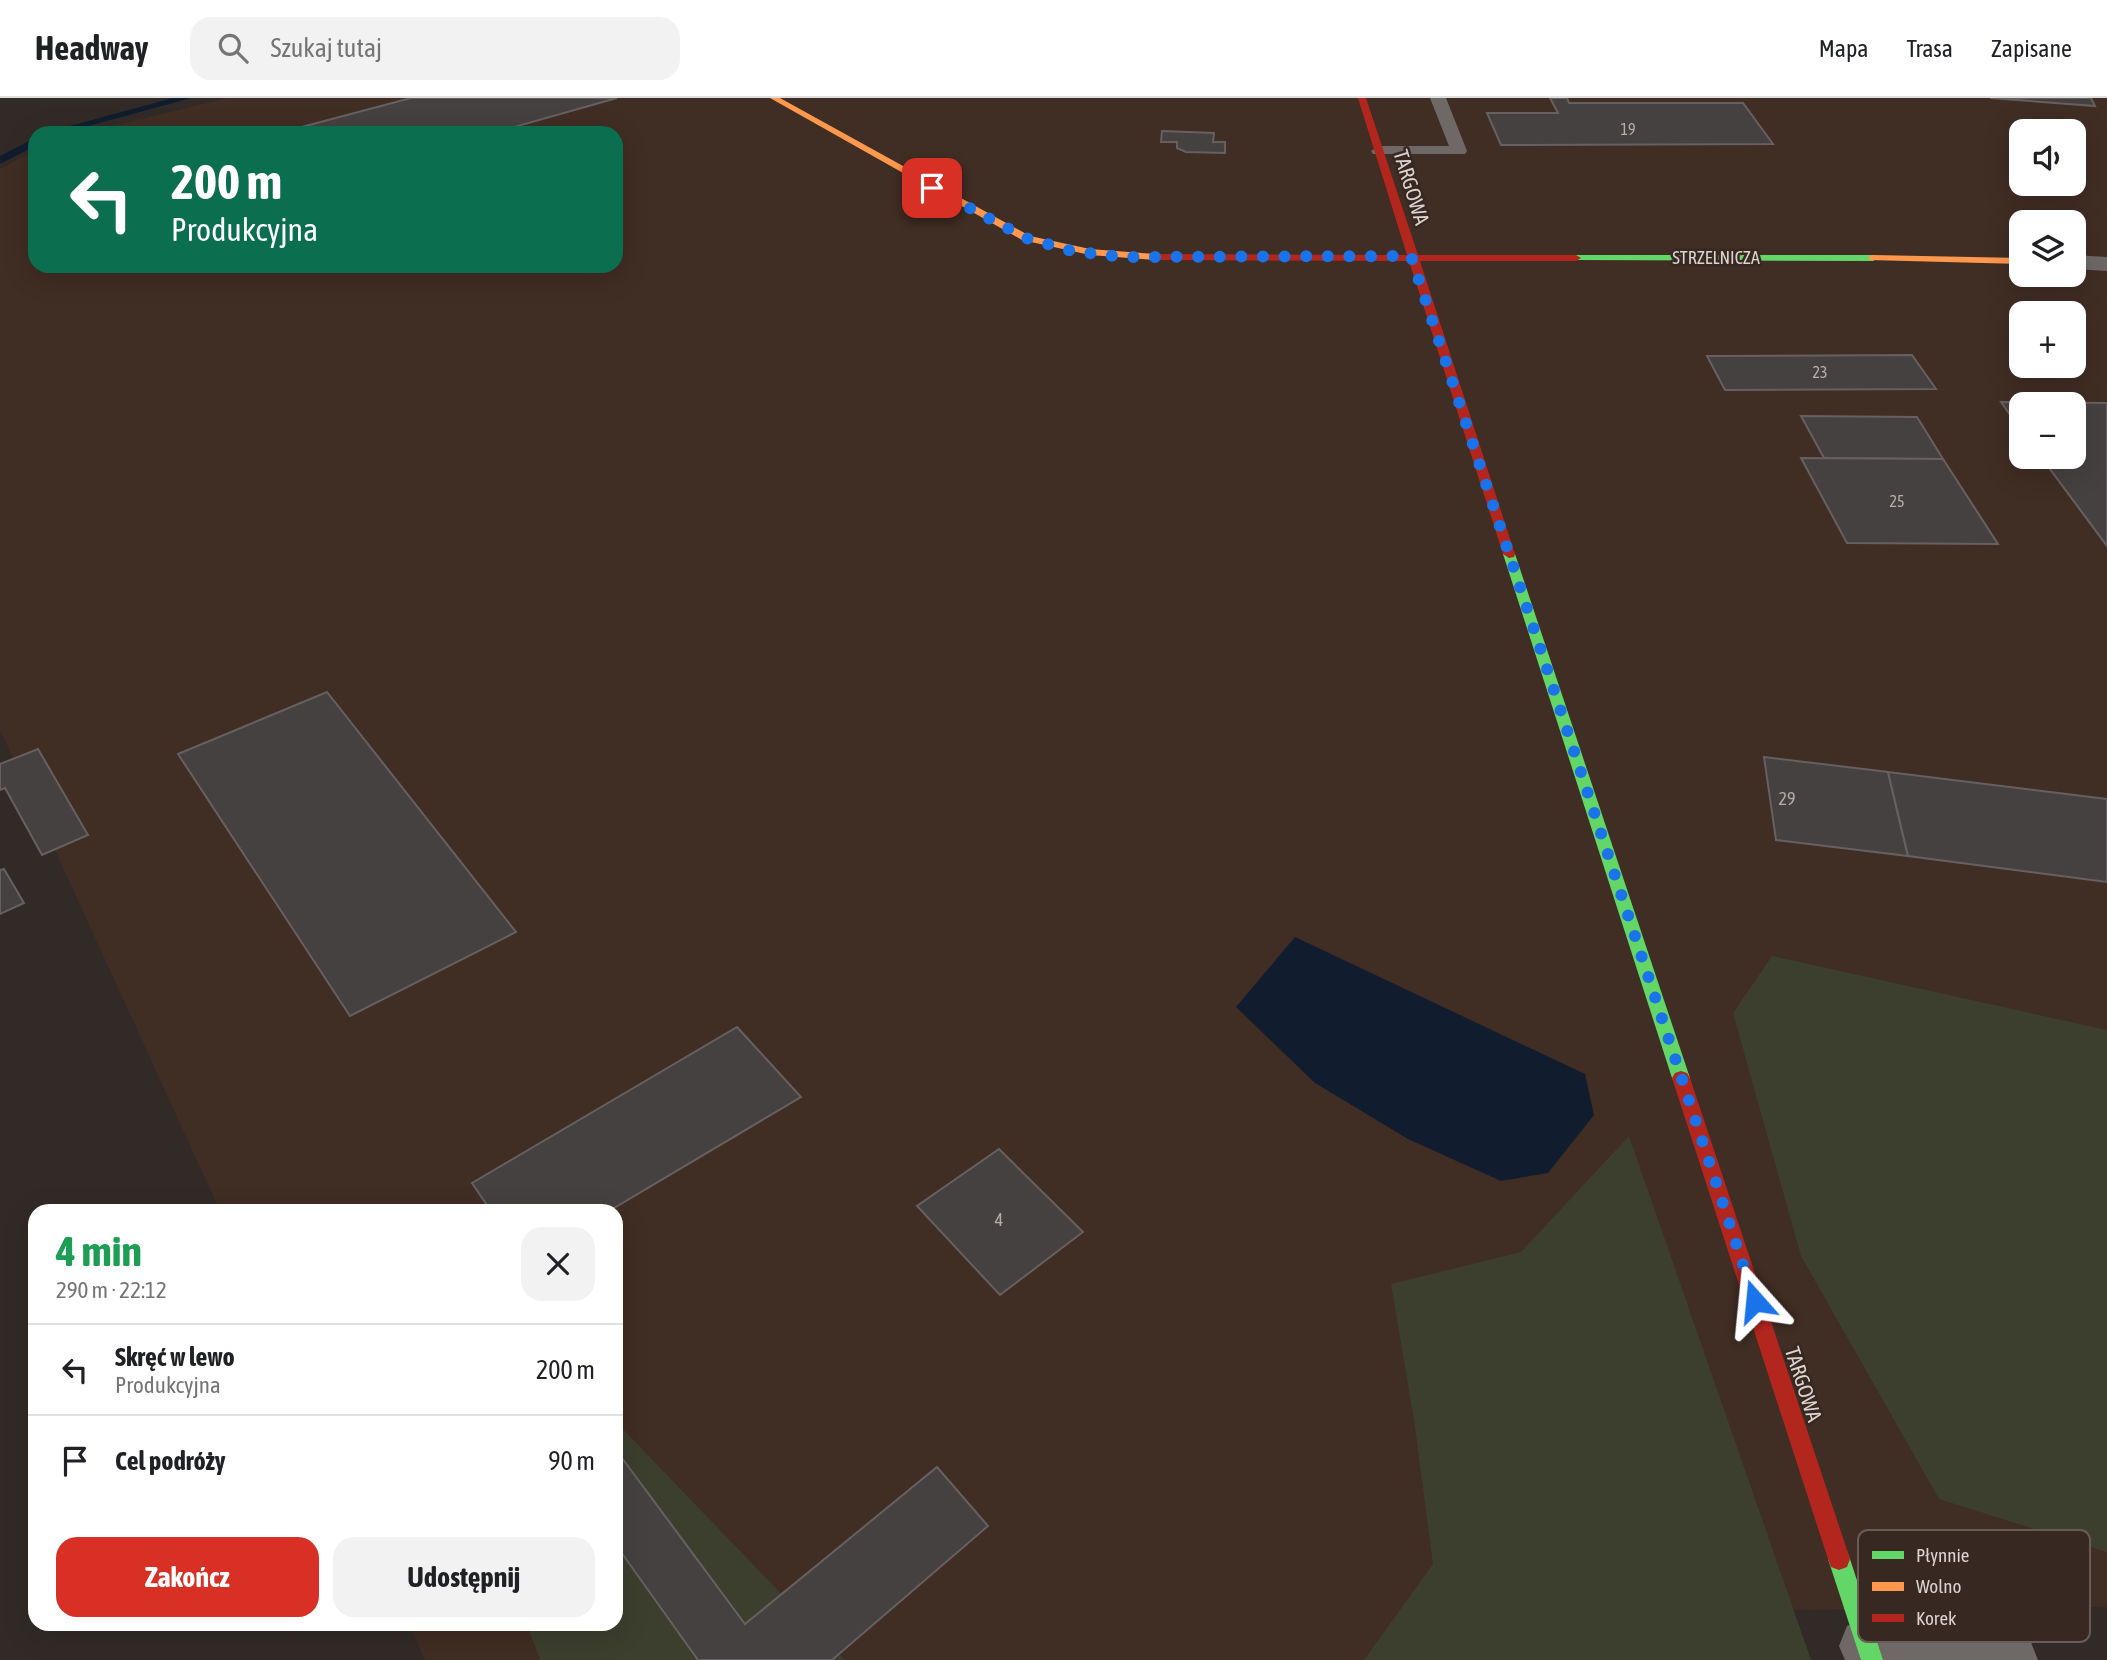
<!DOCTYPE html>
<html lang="pl">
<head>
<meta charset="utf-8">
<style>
	body { margin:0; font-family:"Asap Condensed",sans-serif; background:#f2f2f2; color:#202124; height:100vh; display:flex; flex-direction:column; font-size:26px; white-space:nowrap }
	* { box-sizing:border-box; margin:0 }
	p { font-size:23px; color:#757577 }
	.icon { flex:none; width:38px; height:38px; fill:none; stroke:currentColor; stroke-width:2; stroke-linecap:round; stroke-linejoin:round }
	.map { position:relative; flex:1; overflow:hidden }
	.panel { position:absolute; left:28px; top:1106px; width:595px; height:427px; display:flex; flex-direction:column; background:#fff; border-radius:21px; box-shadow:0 7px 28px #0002 }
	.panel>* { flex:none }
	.top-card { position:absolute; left:28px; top:28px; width:595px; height:147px; border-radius:21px; box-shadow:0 7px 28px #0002; background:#0b6e4f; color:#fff; overflow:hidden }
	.fabs { position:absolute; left:2009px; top:21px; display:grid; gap:14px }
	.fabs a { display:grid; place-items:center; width:77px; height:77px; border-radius:14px; background:#fff; box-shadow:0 7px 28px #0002; font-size:35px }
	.pin { position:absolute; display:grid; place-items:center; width:60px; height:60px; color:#fff; margin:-30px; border-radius:14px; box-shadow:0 4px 10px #0006 }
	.me { position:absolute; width:77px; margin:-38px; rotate:342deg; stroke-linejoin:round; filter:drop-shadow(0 0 5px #0008) }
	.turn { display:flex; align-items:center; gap:24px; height:147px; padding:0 28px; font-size:32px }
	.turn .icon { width:91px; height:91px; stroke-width:2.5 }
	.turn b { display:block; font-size:49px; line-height:60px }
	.round { display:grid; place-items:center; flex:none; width:74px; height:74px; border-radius:21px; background:#f2f2f2 }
	.head { display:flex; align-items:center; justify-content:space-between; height:119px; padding:0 28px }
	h1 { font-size:42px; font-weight:700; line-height:52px; color:#1e9e55 }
	.action { display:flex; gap:14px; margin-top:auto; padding:14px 28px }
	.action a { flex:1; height:80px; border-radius:21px; background:#d93025; color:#fff; font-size:28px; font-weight:700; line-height:80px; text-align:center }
	.action a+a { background:#f2f2f2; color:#202124 }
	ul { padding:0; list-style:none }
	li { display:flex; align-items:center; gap:21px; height:91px; padding:0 28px; border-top:2px solid #e0e0e0 }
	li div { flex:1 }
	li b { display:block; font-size:26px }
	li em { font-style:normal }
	header { display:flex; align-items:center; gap:42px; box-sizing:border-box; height:98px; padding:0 35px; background:#fff; border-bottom:2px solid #e0e0e0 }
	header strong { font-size:33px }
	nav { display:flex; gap:38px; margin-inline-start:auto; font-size:24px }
	.search { width:490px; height:63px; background:#f2f2f2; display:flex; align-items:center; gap:18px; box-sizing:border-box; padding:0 24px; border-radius:21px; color:#757577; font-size:26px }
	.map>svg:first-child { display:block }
</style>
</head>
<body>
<header>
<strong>Headway</strong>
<div class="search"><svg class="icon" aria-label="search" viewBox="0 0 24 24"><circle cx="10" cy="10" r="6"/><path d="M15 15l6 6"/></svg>Szukaj tutaj</div>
<nav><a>Mapa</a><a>Trasa</a><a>Zapisane</a></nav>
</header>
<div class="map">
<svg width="2107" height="1562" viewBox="0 0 2107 1562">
	<rect width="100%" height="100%" fill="#322a27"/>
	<path fill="#402d24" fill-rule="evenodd" d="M227 0H2107V1509L1770 1512 1788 1562H425L409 1526H616V1113H220L0 632V71L35 52V168H616V35H84ZM2021 33H2074V86H2021ZM2021 124H2074V177H2021ZM2021 215H2074V268H2021ZM2021 306H2074V359H2021Z"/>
	<g fill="#3c3f2e">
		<path d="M1772 858 2107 932V1454L1939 1401 1801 1158 1733 915Z"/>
		<path d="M1629 1038 1811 1562H1364L1433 1466 1414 1322 1391 1186 1521 1154Z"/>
		<path d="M616 1324 845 1562H540L527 1526H616Z"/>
	</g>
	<path fill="#111d2f" d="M1295 839 1585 976 1594 1017 1548 1075 1501 1083 1408 1041 1315 985 1236 909Z"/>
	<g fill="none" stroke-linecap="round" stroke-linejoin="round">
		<g fill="#111d2f" fill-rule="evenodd">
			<path d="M173 0H191L63 35H44Z"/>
			<path d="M35 40V48L0 66V58Z"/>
		</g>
	</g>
	<g fill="#464141" stroke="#666061" stroke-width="2">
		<path d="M411 0H617L493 35H279Z"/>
		<path d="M1550 0H1567L1569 5H1743L1773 46 1501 47 1487 15H1558Z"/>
		<path d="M1990 0H2091L2095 8Z"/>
		<path d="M1162 33 1214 35 1213 44H1225V55L1186 54 1177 50V44H1161Z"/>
		<path d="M1912 257 1936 291 1725 292 1707 258Z"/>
		<path d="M2001 304 2107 305V448L2041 359H2074V306H2021V332Z"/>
		<path d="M1801 318 1917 319 1943 361 1824 360Z"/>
		<path d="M1801 360 1943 361 1998 446 1847 445Z"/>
		<path d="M327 594 516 834 350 918 178 656Z"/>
		<path d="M38 651 88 737 42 757 5 690 0 692V666Z"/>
		<path d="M1764 659 1888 674 1908 758 1776 742Z"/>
		<path d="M1888 674 2107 701V784L1908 758Z"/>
		<path d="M4 771 24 805 0 816V772Z"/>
		<path d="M737 929 801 999 609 1113H491L472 1085Z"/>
		<path d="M999 1051 1083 1134 1000 1197 917 1108Z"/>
		<path d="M616 1352 745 1526 937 1369 988 1428 832 1562H698L616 1447Z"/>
	</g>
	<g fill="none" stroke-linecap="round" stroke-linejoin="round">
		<path fill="#6e6867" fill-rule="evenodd" d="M1430 0H1446L1467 53 1465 56H1373L1371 53 1379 48H1449Z"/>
		<g fill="#6e6867" fill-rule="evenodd">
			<path d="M2074 157 2107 159V173L2074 171Z"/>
			<path d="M1867 1520 2010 1534 2030 1542 2038 1562H1845L1839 1548 1847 1528Z"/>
		</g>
		<g fill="#63d668" fill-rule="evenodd">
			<path d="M1576 157H1873L1878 160 1873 163 1572 162 1571 160Z"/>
			<path d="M1509 452 1515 456 1690 980 1687 985 1681 987 1675 985 1672 980 1503 456Z"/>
			<path d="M1839 1450 1847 1453 1850 1461 1883 1562H1861L1828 1461 1831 1453Z"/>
		</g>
		<g fill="#ff974d" fill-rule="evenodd">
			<path d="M770 0H780L1030 138 1090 151 1155 156 1160 159 1155 162 1090 157 1022 142Z"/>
			<path d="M1873 157 2021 160V166L1869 162V158Z"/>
		</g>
		<g fill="#b3261e" fill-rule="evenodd">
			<path d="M1358 0H1366L1418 157H1576L1581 160 1576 163H1420L1515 456 1514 459 1509 460 1503 456 1409 163 1155 162 1150 159 1155 156 1407 157Z"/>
			<path d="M1681 973 1687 975 1690 980 1850 1461 1847 1469 1839 1472 1831 1469 1828 1461 1672 980 1675 975Z"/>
		</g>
	</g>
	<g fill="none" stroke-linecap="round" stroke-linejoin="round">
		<path stroke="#1a73e8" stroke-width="12" stroke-dasharray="0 21.6" d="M932 90 1026 140 1072 153 1122 159 1411 158 1755 1203"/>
	</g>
	<g text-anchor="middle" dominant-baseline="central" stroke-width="5" stroke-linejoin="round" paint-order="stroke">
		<g font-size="16" fill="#b7aeac">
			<text x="1628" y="31">19</text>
			<text x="1820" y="274">23</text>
			<text x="1897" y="403">25</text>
		</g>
		<g font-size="18" fill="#ddd3cf" stroke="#372822">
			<text x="1716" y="159">STRZELNICZA</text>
		</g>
		<g font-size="18" fill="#b7aeac">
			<text x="1787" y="700">29</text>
			<text x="999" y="1121">4</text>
		</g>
		<g font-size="21" fill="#ddd3cf" stroke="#372822">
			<text transform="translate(1412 89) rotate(73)">TARGOWA</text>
			<text transform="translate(1804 1286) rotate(72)">TARGOWA</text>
		</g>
	</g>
	<rect x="1858" y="1432" width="232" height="112" rx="10" fill="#372822" stroke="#695b56" stroke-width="2"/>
	<rect x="1872" y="1453" width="32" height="8" fill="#63d668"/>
	<rect x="1872" y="1484" width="32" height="9" fill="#ff974d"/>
	<rect x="1872" y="1516" width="32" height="8" fill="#b3261e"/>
	<g font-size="19" fill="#ddd3cf">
		<text x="1916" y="1464">Płynnie</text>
		<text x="1916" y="1495">Wolno</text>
		<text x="1916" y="1527">Korek</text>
	</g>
</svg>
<div class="fabs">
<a><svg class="icon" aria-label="sound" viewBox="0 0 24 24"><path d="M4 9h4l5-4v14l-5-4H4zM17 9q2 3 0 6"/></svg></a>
<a><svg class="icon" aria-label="layers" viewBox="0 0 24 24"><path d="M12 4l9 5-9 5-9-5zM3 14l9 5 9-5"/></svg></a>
<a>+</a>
<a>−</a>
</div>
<div class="pin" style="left:932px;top:90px;background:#d93025"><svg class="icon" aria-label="arrive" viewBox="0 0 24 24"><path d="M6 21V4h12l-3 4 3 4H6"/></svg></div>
<svg class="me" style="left:1755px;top:1203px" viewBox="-20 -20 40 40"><path d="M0-17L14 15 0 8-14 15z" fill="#1a73e8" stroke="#fff" stroke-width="4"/></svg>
<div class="top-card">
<div class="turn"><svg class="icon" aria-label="left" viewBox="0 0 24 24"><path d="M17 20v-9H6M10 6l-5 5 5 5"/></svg><div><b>200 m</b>Produkcyjna</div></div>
</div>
<section class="panel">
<div class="head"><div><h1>4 min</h1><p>290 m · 22:12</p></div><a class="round"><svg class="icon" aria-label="close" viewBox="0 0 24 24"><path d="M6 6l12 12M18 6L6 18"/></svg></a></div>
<ul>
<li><svg class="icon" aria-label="left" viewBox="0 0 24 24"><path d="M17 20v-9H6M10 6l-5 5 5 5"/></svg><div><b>Skręć w lewo</b><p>Produkcyjna</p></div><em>200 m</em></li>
<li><svg class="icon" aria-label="arrive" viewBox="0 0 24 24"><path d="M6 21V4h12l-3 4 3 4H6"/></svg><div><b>Cel podróży</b></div><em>90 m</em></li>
</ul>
<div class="action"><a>Zakończ</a><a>Udostępnij</a></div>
</section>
</div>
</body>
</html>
